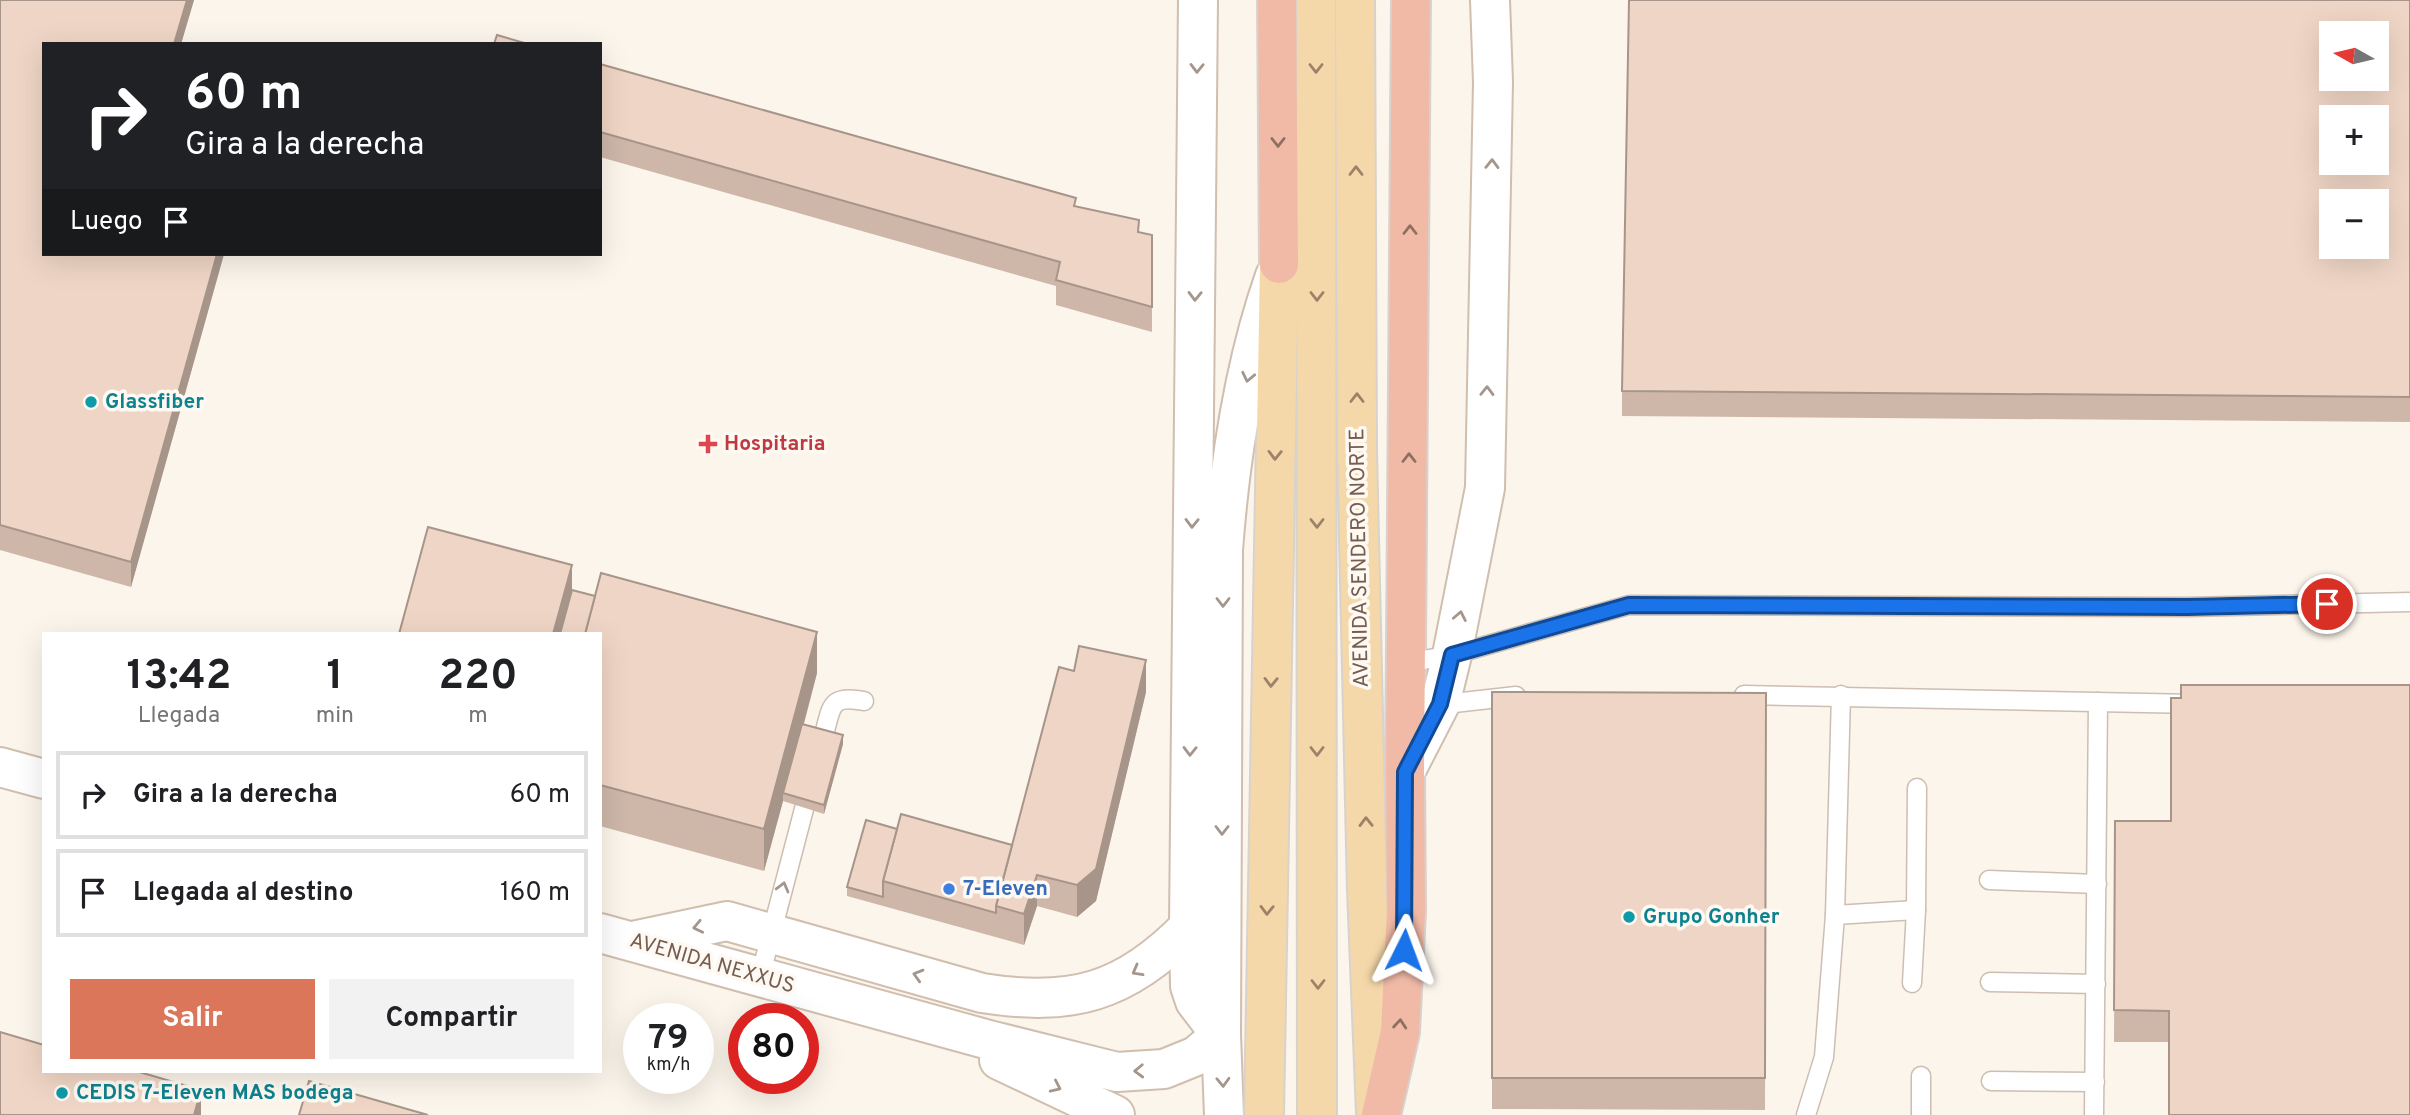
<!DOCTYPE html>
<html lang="es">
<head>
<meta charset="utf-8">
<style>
	body { margin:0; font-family:Overpass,sans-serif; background:#f2f2f2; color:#202124; height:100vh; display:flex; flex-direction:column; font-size:26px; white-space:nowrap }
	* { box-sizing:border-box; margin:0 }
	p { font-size:23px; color:#757577 }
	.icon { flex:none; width:38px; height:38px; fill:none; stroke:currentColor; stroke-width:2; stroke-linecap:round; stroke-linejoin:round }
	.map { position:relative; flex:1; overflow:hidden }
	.side { position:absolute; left:42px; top:632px; width:560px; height:441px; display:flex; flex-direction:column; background:#fff; border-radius:0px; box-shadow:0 7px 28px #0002 }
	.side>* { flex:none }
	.top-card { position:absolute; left:42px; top:42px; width:560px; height:214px; border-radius:0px; box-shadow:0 7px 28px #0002; background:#202124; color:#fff; overflow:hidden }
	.needle { width:46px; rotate:278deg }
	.controls { position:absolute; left:2319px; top:21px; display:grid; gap:14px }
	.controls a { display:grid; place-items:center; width:70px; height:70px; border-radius:0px; background:#fff; box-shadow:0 7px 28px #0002; font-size:35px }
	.speed { position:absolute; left:623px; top:1003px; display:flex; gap:14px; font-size:35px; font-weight:700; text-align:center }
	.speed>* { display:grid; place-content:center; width:91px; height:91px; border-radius:50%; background:#fff; box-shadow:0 7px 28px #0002; line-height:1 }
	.speed small { font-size:18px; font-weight:400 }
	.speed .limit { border:10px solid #d22; background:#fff; color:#111 }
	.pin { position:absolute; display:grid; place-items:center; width:60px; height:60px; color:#fff; margin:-30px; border:4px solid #fff; border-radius:50%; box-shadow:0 2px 7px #0007 }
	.me { position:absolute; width:77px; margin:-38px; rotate:3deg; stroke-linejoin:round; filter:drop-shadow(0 0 5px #0008) }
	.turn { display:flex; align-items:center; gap:24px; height:147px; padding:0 28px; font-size:32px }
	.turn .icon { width:91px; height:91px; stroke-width:2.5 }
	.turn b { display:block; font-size:49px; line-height:60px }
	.then { display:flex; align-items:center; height:66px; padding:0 28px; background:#0003; gap:14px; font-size:26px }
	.eta { display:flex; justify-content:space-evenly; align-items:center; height:119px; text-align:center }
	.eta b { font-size:42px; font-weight:700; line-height:49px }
	.action { display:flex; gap:14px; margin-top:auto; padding:14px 28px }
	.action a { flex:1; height:80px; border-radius:0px; background:#dc765a; color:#fff; font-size:28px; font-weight:700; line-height:80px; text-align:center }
	.action a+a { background:#f2f2f2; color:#202124 }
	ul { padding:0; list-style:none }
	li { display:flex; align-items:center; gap:21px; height:88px; margin:0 14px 10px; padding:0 14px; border:4px solid #e0e0e0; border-radius:0px }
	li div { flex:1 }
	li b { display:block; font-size:26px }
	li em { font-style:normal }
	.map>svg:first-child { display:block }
</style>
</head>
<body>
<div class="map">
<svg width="2410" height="1115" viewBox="0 0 2410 1115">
	<rect width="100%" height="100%" fill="#fbf5eb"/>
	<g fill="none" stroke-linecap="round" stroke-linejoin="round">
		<g stroke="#cdbeb1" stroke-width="21">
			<g id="lane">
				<path d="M1406 663 1452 655 1629 605 2188 607 2410 602"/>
				<path d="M1744 695 2195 704"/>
				<path d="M1436 705 1516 696"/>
				<path d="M823 738C832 708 828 694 864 701"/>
				<path d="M1989 880 2097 884"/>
				<path d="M1835 915 1916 910"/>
				<path d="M760 977 804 809"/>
				<path d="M1990 982 2096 984"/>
				<path d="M1912 983 1916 910 1917 788"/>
				<path d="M1991 1081 2095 1082"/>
				<path d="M1806 1115 1824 1057 1835 915 1841 695"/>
				<path d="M1921 1115V1076"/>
				<path d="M2094 1115 2098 702"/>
			</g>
		</g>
		<g stroke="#d0beaf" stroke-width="42">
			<g id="secondary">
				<path d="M0 767 44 779"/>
				<path d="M1405 772 1440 704 1452 655 1485 488 1493 82 1490 0"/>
				<path d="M600 933 989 1040 1117 1072 1164 1069 1196 1056 1221 1035 1195 1001 1190 986 1189 927 1198 0"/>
				<path d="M637 940 727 921 982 993C1071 1007 1125 993 1189 927"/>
				<path d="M999 1060 1115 1115"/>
				<path d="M1224 1115 1221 1035 1223 550C1230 457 1244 364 1275 276"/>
			</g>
		</g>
		<g stroke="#d8d2ce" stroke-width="42">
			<g id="primary">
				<path d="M1316 0 1317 1115"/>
				<path d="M1355 0 1357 451 1367 890 1376 1114"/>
				<path d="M1264 1115 1279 264"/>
			</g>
		</g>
		<g stroke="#d8d2ce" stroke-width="42">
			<g id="highway">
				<path d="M1277 0 1279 264"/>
				<path d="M1381 1115 1400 1032 1406 911 1405 772 1411 0"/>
			</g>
		</g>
		<use href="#lane" stroke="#fff" stroke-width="18"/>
		<use href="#secondary" stroke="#fff" stroke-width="38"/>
		<use href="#primary" stroke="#f5d8a9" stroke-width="38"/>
		<use href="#highway" stroke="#f1baa7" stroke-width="38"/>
	</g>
	<g fill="#ceb7a9">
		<path d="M0 0H194L181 44 44 254H224L131 587 0 550Z"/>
		<path d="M2410 0V422L1622 416V391Z"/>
		<path d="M600 64 1076 206 1139 232 1152 235V332L1056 305V286L600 157Z"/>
		<path d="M572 590 817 673 804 724 843 744 824 814 783 801 764 871 600 826V634Z"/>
		<path d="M1146 692 1096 901 1077 917 1037 906 1024 945 847 896V887L897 829 1012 845Z"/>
		<path d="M1492 692 1766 693 1765 1110 1492 1109Z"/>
		<path d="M2115 821H2171L2169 1042H2114Z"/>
	</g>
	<g fill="#a7958a">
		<path d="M187 0H194L181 44H174Z"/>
		<path d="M217 254H224L131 587V562Z"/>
		<path d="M572 565V607L565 634H553Z"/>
		<path d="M817 632V673L785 794 783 793V801L764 871V829Z"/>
		<path d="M1146 660V692L1096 901 1077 917V885Z"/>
		<path d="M843 735V744L824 814V805Z"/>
		<path d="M1037 875V906L1024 945V914Z"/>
		<path d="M201 1090V1115H194Z"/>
	</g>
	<g fill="#efd5c5" stroke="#a7958a" stroke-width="2" fill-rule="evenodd">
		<path d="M0 0H187L174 44H44V254H217L131 562 0 525Z"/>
		<path d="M1629 0H2410V397L1622 391ZM2331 33H2376V79H2331ZM2331 117H2376V163H2331ZM2331 201H2376V247H2331Z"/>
		<path d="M497 35 528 44H494Z"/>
		<path d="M600 64 1076 198 1074 206 1139 220 1138 232 1152 235V307L1056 280 1060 262 600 132Z"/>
		<path d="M428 527 572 565 553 634H399Z"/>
		<path d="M601 573 817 632 764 829 600 785V634H585Z"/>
		<path d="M572 590 595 596 585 634H560Z"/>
		<path d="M1079 646 1146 660 1096 869 1077 885 1037 875 1024 914 996 906 1059 667 1074 671Z"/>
		<path d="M2181 685H2410V1115H2169V1011L2114 1010 2115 821H2171V698H2181Z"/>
		<path d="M1492 692 1766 693 1765 1078H1492Z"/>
		<path d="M802 724 843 735 824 805 783 793Z"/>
		<path d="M901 814 1012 845 996 906V913L883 881Z"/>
		<path d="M866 820 897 829 883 881V897L847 887Z"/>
		<path d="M0 1032 44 1045V1071H136L201 1090 194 1115H0Z"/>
		<path d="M309 1081 428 1115H299Z"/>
	</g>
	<defs><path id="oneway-chevron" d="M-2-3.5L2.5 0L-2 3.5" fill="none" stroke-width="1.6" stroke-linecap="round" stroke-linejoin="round" transform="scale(1.75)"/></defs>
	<g stroke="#a5968d">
		<use href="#oneway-chevron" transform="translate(1197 68) rotate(91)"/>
		<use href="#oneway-chevron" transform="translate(1492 164) rotate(-89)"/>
		<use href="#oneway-chevron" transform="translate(1195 296) rotate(91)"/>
		<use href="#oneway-chevron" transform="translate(1248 377) rotate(102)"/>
		<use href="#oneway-chevron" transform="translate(1487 391) rotate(-89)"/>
		<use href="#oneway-chevron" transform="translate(1192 523) rotate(91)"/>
		<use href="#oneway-chevron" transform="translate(1223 602) rotate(90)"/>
		<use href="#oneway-chevron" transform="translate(1460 616) rotate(-79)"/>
		<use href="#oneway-chevron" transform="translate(1190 751) rotate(91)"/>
		<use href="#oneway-chevron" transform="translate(1222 830) rotate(90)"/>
		<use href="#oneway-chevron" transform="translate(783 887) rotate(-75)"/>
		<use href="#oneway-chevron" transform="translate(698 927) rotate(168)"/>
		<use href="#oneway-chevron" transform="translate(1137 971) rotate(151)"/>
		<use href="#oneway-chevron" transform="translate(918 975) rotate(-164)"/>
		<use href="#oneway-chevron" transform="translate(1139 1071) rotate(178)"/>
		<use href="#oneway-chevron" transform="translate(1223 1082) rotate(88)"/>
		<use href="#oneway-chevron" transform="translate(1056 1087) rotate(25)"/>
	</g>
	<g stroke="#9b826a">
		<use href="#oneway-chevron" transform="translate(1316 68) rotate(90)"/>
		<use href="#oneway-chevron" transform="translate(1356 171) rotate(-90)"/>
		<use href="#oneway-chevron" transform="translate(1317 296) rotate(90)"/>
		<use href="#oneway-chevron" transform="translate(1357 398) rotate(-90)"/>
		<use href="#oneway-chevron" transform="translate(1275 455) rotate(91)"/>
		<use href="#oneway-chevron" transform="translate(1317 523) rotate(90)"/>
		<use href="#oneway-chevron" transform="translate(1271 682) rotate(91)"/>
		<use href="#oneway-chevron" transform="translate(1317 751) rotate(90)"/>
		<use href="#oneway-chevron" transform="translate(1366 822) rotate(-91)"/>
		<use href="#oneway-chevron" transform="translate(1267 910) rotate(91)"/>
		<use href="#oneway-chevron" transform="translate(1318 984) rotate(90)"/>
	</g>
	<g stroke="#8e7061">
		<use href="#oneway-chevron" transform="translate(1278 142) rotate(90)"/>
		<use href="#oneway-chevron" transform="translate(1410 230) rotate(-90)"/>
		<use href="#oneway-chevron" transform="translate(1409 458) rotate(-90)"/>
		<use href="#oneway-chevron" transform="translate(1400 1024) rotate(-85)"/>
	</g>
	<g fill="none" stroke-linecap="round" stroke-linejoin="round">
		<g stroke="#114b97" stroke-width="18">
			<path id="route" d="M1404 950 1405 772 1440 704 1452 655 1629 605 2188 607 2327 604"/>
		</g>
		<use href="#route" stroke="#1a73e8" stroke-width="12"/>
	</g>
	<g fill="#0f9aa8" stroke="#fef9f2" stroke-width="2.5">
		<circle cx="91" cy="402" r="7"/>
		<circle cx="1629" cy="917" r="7"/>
		<circle cx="62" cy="1093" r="7"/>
	</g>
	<path fill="#e0444e" stroke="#fef9f2" stroke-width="2.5" d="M704.5 433.5h7v7h7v7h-7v7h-7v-7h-7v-7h7z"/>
	<circle fill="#3f7fe0" stroke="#fef9f2" stroke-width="2.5" cx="949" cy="889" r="7"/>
	<g text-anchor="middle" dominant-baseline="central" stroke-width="7" stroke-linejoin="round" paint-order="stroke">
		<g font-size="21" font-weight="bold" fill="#0d838f" stroke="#fef9f2" text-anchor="start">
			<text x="105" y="402">Glassfiber</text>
			<text x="1643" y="917">Grupo Gonher</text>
			<text x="76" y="1093">CEDIS 7-Eleven MAS bodega</text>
		</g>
		<g font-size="21" font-weight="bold" fill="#be3a42" stroke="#fef9f2" text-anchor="start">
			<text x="724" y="444">Hospitaria</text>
		</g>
		<g font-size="21" fill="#755d4f" stroke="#fef9f2">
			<text transform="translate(1360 558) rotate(-91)">AVENIDA SENDERO NORTE</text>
			<text transform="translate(712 964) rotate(16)">AVENIDA NEXXUS</text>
		</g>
		<g font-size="21" font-weight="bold" fill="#366cbe" stroke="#fef9f2" text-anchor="start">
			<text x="963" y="889">7-Eleven</text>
		</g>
	</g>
</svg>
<div class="controls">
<a><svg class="needle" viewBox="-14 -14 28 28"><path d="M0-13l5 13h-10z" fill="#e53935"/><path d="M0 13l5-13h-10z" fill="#757577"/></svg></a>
<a>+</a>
<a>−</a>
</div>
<div class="speed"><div>79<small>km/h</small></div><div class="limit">80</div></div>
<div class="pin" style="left:2327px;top:604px;background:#d93025"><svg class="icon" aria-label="arrive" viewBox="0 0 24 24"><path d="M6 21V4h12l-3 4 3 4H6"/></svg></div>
<svg class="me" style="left:1404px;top:950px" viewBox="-20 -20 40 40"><path d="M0-17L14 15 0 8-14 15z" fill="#1a73e8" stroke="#fff" stroke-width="4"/></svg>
<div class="top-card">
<div class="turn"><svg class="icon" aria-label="right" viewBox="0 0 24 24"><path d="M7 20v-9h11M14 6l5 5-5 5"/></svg><div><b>60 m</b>Gira a la derecha</div></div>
<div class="then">Luego<svg class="icon" aria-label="arrive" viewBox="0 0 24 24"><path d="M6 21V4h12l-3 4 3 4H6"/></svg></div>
</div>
<section class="side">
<div class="eta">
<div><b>13:42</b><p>Llegada</p></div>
<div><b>1</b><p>min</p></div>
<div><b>220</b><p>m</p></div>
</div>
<ul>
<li><svg class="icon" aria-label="right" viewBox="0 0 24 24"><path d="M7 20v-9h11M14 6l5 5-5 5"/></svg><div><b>Gira a la derecha</b></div><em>60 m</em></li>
<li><svg class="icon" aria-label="arrive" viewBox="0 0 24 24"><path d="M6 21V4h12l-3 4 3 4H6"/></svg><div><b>Llegada al destino</b></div><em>160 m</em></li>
</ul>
<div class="action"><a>Salir</a><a>Compartir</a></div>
</section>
</div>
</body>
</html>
